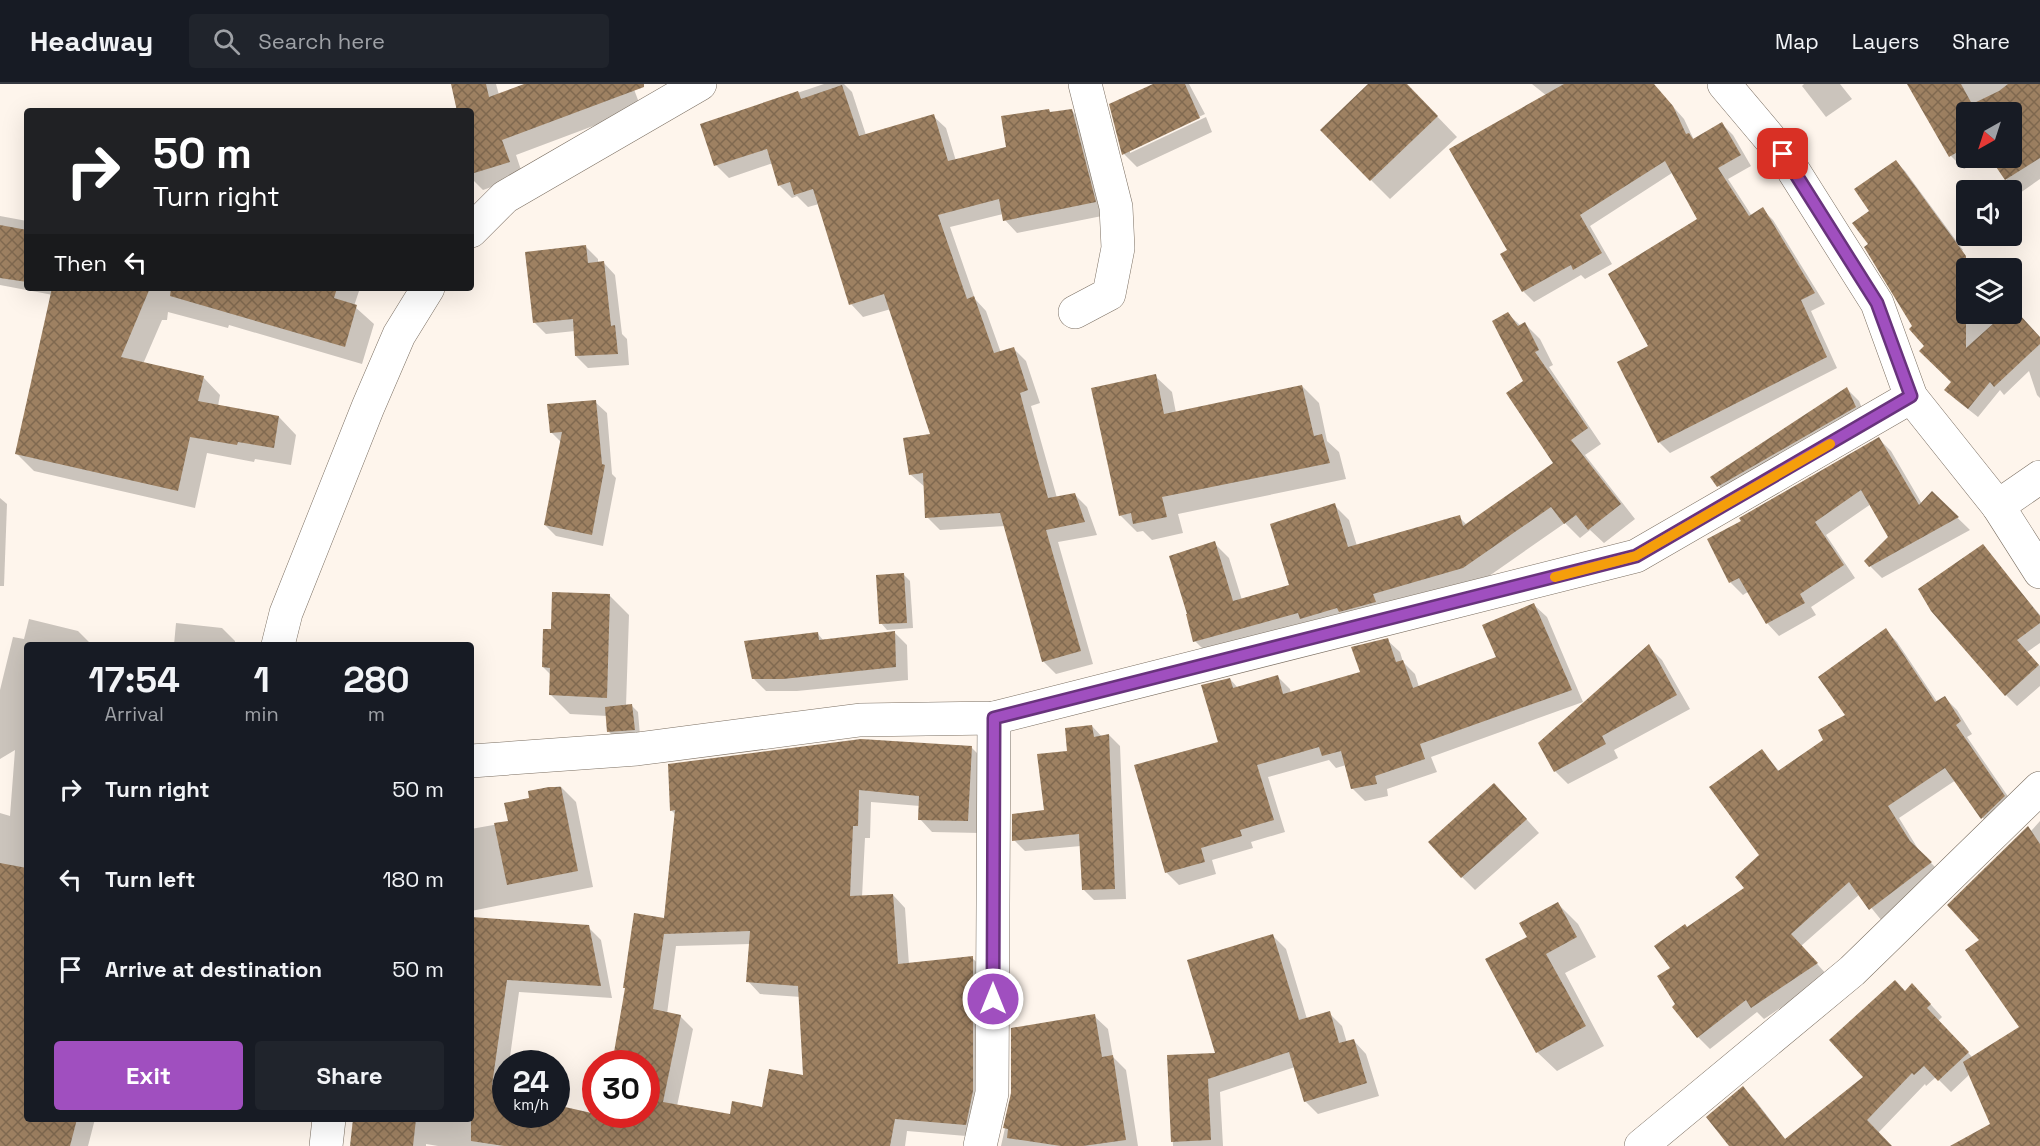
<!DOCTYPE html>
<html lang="en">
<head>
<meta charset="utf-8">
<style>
	body { margin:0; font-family:"Space Grotesk",sans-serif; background:#20242c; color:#f1f3f6; height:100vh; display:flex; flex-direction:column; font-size:22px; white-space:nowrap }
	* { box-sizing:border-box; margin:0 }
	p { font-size:20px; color:#9ea1a6 }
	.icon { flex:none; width:33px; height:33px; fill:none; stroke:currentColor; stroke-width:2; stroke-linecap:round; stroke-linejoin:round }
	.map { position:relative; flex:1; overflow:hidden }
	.panel { position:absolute; left:24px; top:558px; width:450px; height:480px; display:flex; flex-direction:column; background:#171b24; border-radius:6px; box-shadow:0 6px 24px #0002 }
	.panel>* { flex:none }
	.hud { position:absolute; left:24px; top:24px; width:450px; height:183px; border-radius:6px; box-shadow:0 6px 24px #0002; background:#202124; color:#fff; overflow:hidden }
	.needle { width:39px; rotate:219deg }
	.buttons { position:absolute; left:1956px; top:18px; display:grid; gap:12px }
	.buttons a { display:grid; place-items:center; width:66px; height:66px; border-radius:6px; background:#171b24; box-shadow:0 6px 24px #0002; font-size:30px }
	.speed { position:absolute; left:492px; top:966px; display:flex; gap:12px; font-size:30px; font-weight:700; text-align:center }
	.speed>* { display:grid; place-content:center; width:78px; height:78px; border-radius:50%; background:#171b24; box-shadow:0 6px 24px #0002; line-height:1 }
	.speed small { font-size:15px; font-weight:400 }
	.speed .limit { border:9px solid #d22; background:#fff; color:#111 }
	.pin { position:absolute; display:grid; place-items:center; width:51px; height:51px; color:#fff; margin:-26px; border-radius:12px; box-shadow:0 3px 9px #0006 }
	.me { position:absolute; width:66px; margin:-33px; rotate:0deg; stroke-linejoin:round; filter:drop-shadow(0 0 4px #0008) }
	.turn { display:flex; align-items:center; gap:21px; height:126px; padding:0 30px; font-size:27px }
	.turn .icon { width:78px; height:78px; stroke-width:2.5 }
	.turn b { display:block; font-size:42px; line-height:51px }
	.then { display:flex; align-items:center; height:57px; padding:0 30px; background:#0003; gap:12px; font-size:22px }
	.eta { display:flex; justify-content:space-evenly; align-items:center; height:102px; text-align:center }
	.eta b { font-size:36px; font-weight:600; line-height:42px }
	.primary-button { display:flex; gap:12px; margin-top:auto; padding:12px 30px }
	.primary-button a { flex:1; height:69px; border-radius:6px; background:#a04fbf; color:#fff; font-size:24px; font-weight:600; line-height:69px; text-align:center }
	.primary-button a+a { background:#20242c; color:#f1f3f6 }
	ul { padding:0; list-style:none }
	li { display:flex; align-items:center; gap:18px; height:90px; padding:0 30px }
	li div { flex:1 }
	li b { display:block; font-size:22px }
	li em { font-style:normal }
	header { display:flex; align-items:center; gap:36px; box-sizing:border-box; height:84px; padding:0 30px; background:#171b24; border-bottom:2px solid #363941 }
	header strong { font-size:28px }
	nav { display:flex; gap:33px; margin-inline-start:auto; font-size:21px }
	.search { width:420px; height:54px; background:#20242c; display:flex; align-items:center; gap:15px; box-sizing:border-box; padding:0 21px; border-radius:6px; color:#9ea1a6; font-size:22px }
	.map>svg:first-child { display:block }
</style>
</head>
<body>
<header>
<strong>Headway</strong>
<div class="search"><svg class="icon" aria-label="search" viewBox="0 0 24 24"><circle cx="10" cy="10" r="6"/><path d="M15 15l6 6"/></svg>Search here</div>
<nav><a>Map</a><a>Layers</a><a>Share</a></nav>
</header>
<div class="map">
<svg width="2040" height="1062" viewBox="0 0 2040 1062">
	<defs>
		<pattern id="building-cross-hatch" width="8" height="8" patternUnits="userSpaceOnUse" patternTransform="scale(1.5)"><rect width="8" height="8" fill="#9e8162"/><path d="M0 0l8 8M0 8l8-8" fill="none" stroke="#806950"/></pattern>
	</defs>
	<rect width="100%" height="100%" fill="#fef5ec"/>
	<g fill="#0003" fill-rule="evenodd">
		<path d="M452 0H496L499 11 528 0H632L641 24 516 71 523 92 483 106 471 94V27H457Z"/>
		<path d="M824 0H844L852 8 866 51 933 32 946 44 956 77 1008 64 1051 29 1071 26 1084 39 1107 131 1017 149 1005 136 1003 130 950 143 975 215 986 227 1001 269 1013 264 1026 277 1040 319 1031 322 1057 414 1074 410 1087 423 1097 451 1058 458 1093 580 1056 590 1043 577 1005 442 940 446 927 433 925 403 911 391 905 356 932 352 891 225 863 233 851 220 819 120 808 123 797 112 792 114 779 101 773 79 729 94 716 81 702 41Z"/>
		<path d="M1156 0H1189L1205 30 1130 66V69L1206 33 1212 48 1137 83 1124 70Z"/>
		<path d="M1370 0H1406L1457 53 1390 115 1371 96Z"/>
		<path d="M1532 0H1653L1684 35 1694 56 1722 40 1733 51 1751 82 1728 95 1752 132 1762 125 1773 136 1825 220 1811 227 1837 284 1670 369 1659 358 1650 263 1699 136 1672 89 1590 142 1612 180 1585 195 1581 191 1534 218 1523 207 1509 166 1547 12Z"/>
		<path d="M1804 0H1840L1852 15 1826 33 1802 2Z"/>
		<path d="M1908 0H2040V95L2020 109 2006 95 1992 74H2012V28H1966V74H1984L1964 85 1951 72Z"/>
		<path d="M1896 78 1905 87 1963 166 1960 168 1970 184H1966V230H1997L2000 235 2017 248 2012 223 2040 254V314L2037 311 2029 287 2004 311 2000 306 1978 333 1955 315 1953 298 1926 262 1870 161 1871 127Z"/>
		<path d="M0 132 27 137V204H360L354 222 374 240 362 280 229 241 228 244 168 228 167 236H162L143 280 203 293 220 311 218 322 279 333 296 351 291 381 255 375 254 378 207 369 195 424 34 387 17 370 53 211 0 201Z"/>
		<path d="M586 163 598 175V179H604L615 191 622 250 627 255 629 281 588 284 576 272 575 247 546 250 534 238Z"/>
		<path d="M1508 230 1521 242 1525 240 1540 255 1553 281 1549 283 1601 360 1585 371 1635 435 1604 459 1590 446 1580 454 1565 439 1479 499 1210 572 1195 557 1214 459 1229 474 1242 516 1291 502 1334 421 1349 436 1357 462 1459 433 1467 441 1555 379 1525 298Z"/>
		<path d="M1155 292 1172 308 1176 329 1302 302 1319 319 1327 357 1339 368 1346 395 1178 430 1183 449 1152 456 1143 447 1137 448 1120 431Z"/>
		<path d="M1847 305 1859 317 1867 336 1731 415 1719 402 1712 393Z"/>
		<path d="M595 318 607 329 612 390 616 394 603 462 556 452 545 441 561 358 551 348Z"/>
		<path d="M1879 355 1891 367 1922 420 1932 409 1970 446 1882 494 1870 482 1890 453 1871 420 1826 451 1855 494 1811 523 1816 531 1779 552 1767 539 1749 507 1743 511 1730 498 1709 456 1743 438Z"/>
		<path d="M0 414 7 420 4 502H0Z"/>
		<path d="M1982 462 2040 531V559L2027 568 2040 582V602L2017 622 2006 611Z"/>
		<path d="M904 491 910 497 913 544 887 546 881 539Z"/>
		<path d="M609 511 629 531 626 622H632L638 628 640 652 615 654 609 648 607 632 570 630 551 611V591L543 583 552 546Z"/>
		<path d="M1534 521 1547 533 1583 618 1431 673 1437 688 1387 705 1388 712 1365 717 1352 704 1346 681 1336 684 1329 676 1268 693 1285 748 1251 758 1253 764 1212 776 1216 790 1179 801 1167 789 1136 682 1220 659 1230 595 1238 604 1278 593 1290 605 1291 610 1362 589 1387 556 1400 568 1403 578 1415 590 1419 603 1498 574Z"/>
		<path d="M29 535 78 547 90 559V561H27V789L0 784V729L10 732 15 666 0 675V606L13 553 24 555Z"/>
		<path d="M176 539 222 544 235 557V561H174Z"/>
		<path d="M1886 546 1897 558 1938 619 1945 614 1957 626 1972 650 1967 653 2016 724 1994 746 1983 734 1956 696 1899 734 1920 768 1943 791 1882 837 1860 810 1801 862 1828 892 1764 935 1757 928 1710 965 1698 953 1677 921 1672 884 1688 845 1747 804 1761 772 1762 667 1780 688 1825 656 1847 632Z"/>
		<path d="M895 549 907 561 908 596 797 607H766L753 594 818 550 824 557Z"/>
		<path d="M1649 563 1662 576 1690 625 1614 666 1618 674 1568 700 1555 687Z"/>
		<path d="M1092 642 1102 653 1109 651 1120 662 1126 815 1094 816 1083 805 1081 762 1025 767 1014 756 1046 727 1069 668Z"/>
		<path d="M972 664 984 676 980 749 932 748 920 735V722L871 718 870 754H865L862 813 893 811 905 824 909 881 972 874 985 886 978 1053 907 1047 905 1062H438L426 1060V1062H352L365 1035H471V834L588 843 601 856 612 914 519 908 509 980H506V1030H646V980H614L666 835 676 731 671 726ZM750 860 748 897 760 910 801 913 805 993 763 1024 731 1032 677 1022 693 945 680 932 667 930 676 862Z"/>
		<path d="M560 702 576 718 593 803 471 827V745L510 738 531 715 530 708Z"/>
		<path d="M1507 714 1539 749 1475 806 1462 793Z"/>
		<path d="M2040 737V1062H1985L2013 1030 1970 990 1951 1008 1936 993 1926 1002 1925 1000 1878 1049 1890 1062H1731L1743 1004 1755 1016 1786 1056 1865 993 1905 908 1924 913 1942 933 1938 937 1973 974 2021 944 1981 856 2031 747Z"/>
		<path d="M1558 820 1578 840 1596 873 1565 889 1604 962 1557 987 1537 968 1529 854Z"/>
		<path d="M0 827 27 833V1035H95L88 1062H0Z"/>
		<path d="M1273 852 1286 865 1307 935 1329 929 1342 942 1347 959 1354 957 1366 970 1379 1012 1318 1030 1305 1017 1295 983 1220 1008 1223 1062H1173L1168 973 1217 970Z"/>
		<path d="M1094 932 1108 945 1113 973 1126 986 1138 1062H1001L1012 1013Z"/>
	</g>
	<g fill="url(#building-cross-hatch)" fill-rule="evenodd">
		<path d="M451 0H486L489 13 524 0H644V3L502 56 510 78 471 90V27H457Z"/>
		<path d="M1153 0H1185L1200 34 1122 71 1109 20Z"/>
		<path d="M1368 0H1407L1438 32 1370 97 1320 46Z"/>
		<path d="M1564 0H1654L1673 22 1686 50 1689 49 1693 55 1722 38 1741 71 1718 84 1749 132 1763 123 1815 209 1801 216 1827 273 1658 359 1617 278 1648 262 1608 190 1697 135 1665 77 1580 131 1602 169 1573 186 1571 181 1522 208 1500 170 1507 166 1449 65Z"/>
		<path d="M1907 0H1961L1972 20 1999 7 2008 0H2040V74L2005 96 1990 74H2012V28H1966V63L1949 73Z"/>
		<path d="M842 1 859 52 934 30 948 77 1006 63 1001 32 1049 25 1050 28 1072 25 1096 118 1003 137 999 115 938 131 967 215 974 212 994 269 1014 263 1028 306 1020 309 1048 414 1075 409 1085 438 1046 446 1081 567 1042 578 1000 429 925 434 923 389 909 391 903 354 930 350 884 210 849 221 813 105 794 111 790 98 778 102 767 65 714 82 700 40 798 7 801 15Z"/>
		<path d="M1896 76 1966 172V264L2004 230H2019L2040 253V260L1994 303 1990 298 1968 325 1944 306 1951 298 1919 267 1924 262 1909 245 1912 242 1864 163 1868 160 1852 139 1869 127 1854 105Z"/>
		<path d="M0 141 27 146V198L0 194Z"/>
		<path d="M586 161 588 179 604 177 611 242 615 241 618 270 575 272 573 235 533 239 525 168Z"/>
		<path d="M52 204H150L121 273 204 292 198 317 279 332 274 364 238 358 237 361 190 353 178 407 15 370Z"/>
		<path d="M171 204H337L334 214 357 221 345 263 170 212Z"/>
		<path d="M1508 228 1518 242 1525 238 1539 266 1535 268 1588 344 1571 356 1621 420 1588 446 1576 431 1564 440 1551 423 1463 484 1373 510 1376 518 1339 528 1337 524 1300 535 1298 529 1193 558 1186 530H1187L1169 472 1215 457 1233 517 1289 501 1270 440 1335 419 1348 463 1460 431 1463 442 1553 379 1506 309 1523 297 1492 237Z"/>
		<path d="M1156 290 1164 330 1302 301 1314 352 1322 350 1330 379 1162 413 1167 433 1133 440 1131 429 1119 432 1091 304Z"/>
		<path d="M1847 303 1856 323 1717 403 1710 393Z"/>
		<path d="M596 316 602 380 605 381 592 451 544 441 562 348 550 349 547 320Z"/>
		<path d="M1879 353 1919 421 1932 407 1959 433 1869 483 1864 477 1888 453 1861 406 1815 438 1844 481 1800 510 1805 519 1766 540 1739 494 1729 499 1707 455 1741 437 1739 434Z"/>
		<path d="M1983 460 2040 532V539L2017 556 2039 581 2005 612 1931 527 1918 505Z"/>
		<path d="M904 489 907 539 879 540 876 491Z"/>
		<path d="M552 508 610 510 607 614 549 611 550 584 542 583 543 545H551Z"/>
		<path d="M1534 519 1572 606 1420 660 1425 675 1375 692 1377 700 1351 705 1341 667 1322 672 1319 663 1257 681 1274 736 1240 746 1242 752 1201 764 1205 778 1165 789 1134 681 1218 658 1201 601 1230 594 1233 604 1278 591 1283 610 1360 588 1351 563 1388 554 1396 578 1403 576 1413 604 1496 573 1482 541Z"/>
		<path d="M1886 544 1935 618 1945 612 1961 637 1956 641 2005 712 1981 735 1945 684 1888 722 1910 757 1932 778 1869 826 1849 798 1791 850 1818 879 1751 924 1746 916 1697 954 1672 923 1675 920 1657 892 1670 884 1654 862 1685 840 1687 843 1744 804 1735 793 1759 771 1709 703 1762 665 1778 687 1823 656 1818 646 1845 631 1818 593Z"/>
		<path d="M895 547 896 583 783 595H752L744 557 818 548 819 556Z"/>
		<path d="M1649 560 1677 611 1602 652 1606 660 1554 688 1538 659Z"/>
		<path d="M632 620 635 646 607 648 605 623Z"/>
		<path d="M1092 641 1094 653 1109 650 1115 805 1082 806 1079 750 1012 757V730L1044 726 1037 670 1067 667 1065 644Z"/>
		<path d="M861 655 972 662 968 737 918 736 919 712 859 706 858 742H853L850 812 893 810 898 880 973 872V1007L966 1041 895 1035 890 1062H504L471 1057V833L589 841 601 902 507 896 492 1001 503 1003 502 1007 506 1008V1030H556V1021L596 1030H646V980H612L625 904H623L634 829 664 834 675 726 670 727 668 680ZM750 847 746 898 798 902 803 991 769 985 762 1023 732 1017 730 1030 663 1018 681 931 653 925 664 850Z"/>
		<path d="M1494 699 1527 735 1461 794 1428 758Z"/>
		<path d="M549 703H561L578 787 507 801 494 739 508 737 504 719 529 714 528 707Z"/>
		<path d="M2028 742 2040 760V1062H1950L1990 1040 1963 978 2019 943 1965 866 1979 856 1947 821Z"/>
		<path d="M0 779 27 784V1035H77L70 1062H0Z"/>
		<path d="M1558 818 1577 853 1546 870 1586 942 1536 969 1485 875 1527 853 1519 839Z"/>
		<path d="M1273 850 1299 936 1330 927 1339 959 1354 955 1367 999 1304 1018 1289 968 1208 995 1211 1056 1171 1058 1167 971 1215 969 1187 876Z"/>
		<path d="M1895 896 1905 907 1912 899 1931 920 1927 924 1969 968 1938 997 1924 982 1914 991 1912 989 1867 1036 1892 1062H1729L1706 1033 1743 1002 1785 1055 1863 993 1829 956Z"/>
		<path d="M1095 930 1102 973 1113 971 1126 1056 1083 1062H1061L1007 1054 1008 1045 1003 1044 1011 1009V944Z"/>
		<path d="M353 1035H416L413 1062H350Z"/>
	</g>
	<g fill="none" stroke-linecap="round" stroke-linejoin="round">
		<g stroke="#7b6f62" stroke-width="34">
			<g id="minor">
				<path d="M1724 0 1783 70 1877 219 1911 313 1998 422 2040 488"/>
				<path d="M471 147 505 113 700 0"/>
				<path d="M1075 228 1109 210 1118 164 1116 123 1085 0"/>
				<path d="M1998 422 2040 393"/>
				<path d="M278 561 286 529 368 323 399 251 428 204"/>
				<path d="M471 677 637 665 860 636 994 634 1636 472 1911 313"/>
				<path d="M326 1062 329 1035"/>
				<path d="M980 1062 992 1009 994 634"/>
				<path d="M1641 1062 1852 887 2040 704"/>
			</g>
		</g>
		<use href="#minor" stroke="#fff" stroke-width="33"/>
	</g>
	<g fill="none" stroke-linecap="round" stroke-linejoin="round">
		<g stroke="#68337c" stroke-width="15">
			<path id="route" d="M993 915 994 634 1636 472 1911 312 1877 219 1783 70"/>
		</g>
		<use href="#route" stroke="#a04fbf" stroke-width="10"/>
		<path stroke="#f59e0b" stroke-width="10" d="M1555 493 1636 472 1830 360"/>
	</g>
</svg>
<div class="buttons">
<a><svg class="needle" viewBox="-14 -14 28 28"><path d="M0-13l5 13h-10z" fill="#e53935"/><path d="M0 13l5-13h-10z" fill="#9ea1a6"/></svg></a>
<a><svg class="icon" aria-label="sound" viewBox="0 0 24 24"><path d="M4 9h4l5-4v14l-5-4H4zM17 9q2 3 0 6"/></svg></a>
<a><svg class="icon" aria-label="layers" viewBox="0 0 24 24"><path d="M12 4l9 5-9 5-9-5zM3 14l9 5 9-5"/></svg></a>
</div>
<div class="speed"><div>24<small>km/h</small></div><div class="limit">30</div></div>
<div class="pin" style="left:1783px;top:70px;background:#d93025"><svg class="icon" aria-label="arrive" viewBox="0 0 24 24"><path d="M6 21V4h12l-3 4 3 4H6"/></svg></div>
<svg class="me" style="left:993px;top:915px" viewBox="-20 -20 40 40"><circle r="17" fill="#a04fbf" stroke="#fff" stroke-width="3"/><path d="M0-11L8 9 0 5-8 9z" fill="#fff"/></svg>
<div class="hud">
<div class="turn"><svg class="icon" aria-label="right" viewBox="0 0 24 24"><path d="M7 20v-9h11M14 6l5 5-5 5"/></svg><div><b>50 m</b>Turn right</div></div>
<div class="then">Then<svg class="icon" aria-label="left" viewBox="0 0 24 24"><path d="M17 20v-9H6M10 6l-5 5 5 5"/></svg></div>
</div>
<section class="panel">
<div class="eta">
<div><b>17:54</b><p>Arrival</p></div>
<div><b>1</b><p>min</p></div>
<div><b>280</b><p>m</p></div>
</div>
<ul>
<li><svg class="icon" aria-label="right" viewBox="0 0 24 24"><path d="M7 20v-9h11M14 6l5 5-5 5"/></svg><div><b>Turn right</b></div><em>50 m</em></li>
<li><svg class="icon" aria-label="left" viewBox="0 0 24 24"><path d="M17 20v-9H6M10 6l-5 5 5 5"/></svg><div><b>Turn left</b></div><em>180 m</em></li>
<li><svg class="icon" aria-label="arrive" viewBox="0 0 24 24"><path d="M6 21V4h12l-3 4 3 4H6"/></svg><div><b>Arrive at destination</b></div><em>50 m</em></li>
</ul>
<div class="primary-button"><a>Exit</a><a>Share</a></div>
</section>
</div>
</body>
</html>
